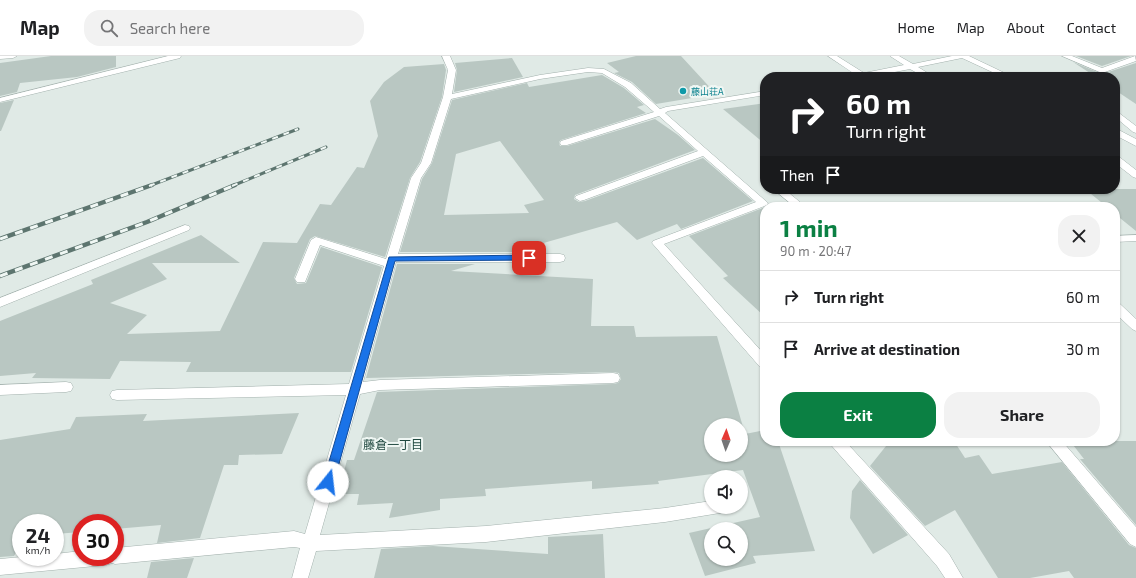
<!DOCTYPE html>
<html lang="en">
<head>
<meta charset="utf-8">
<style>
	body { margin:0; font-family:"Exo 2","Noto Sans JP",sans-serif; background:#f2f2f2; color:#202124; height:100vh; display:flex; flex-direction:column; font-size:15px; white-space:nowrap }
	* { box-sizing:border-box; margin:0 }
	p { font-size:13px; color:#757577 }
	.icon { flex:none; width:22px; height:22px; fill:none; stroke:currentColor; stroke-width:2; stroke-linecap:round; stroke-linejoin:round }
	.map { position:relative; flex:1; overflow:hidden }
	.drawer { position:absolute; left:760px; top:146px; width:360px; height:244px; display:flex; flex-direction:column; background:#fff; border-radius:16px; box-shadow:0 1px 3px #0004 }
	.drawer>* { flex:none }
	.hud { position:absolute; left:760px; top:16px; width:360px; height:122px; border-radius:16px; box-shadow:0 1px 3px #0004; background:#202124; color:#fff; overflow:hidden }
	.needle { width:26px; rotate:2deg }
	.buttons { position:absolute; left:704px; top:362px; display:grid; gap:8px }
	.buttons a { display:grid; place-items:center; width:44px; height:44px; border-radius:50%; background:#fff; box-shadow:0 1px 3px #0004; font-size:20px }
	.speed { position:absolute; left:12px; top:458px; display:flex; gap:8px; font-size:20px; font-weight:700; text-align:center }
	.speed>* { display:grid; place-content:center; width:52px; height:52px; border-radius:50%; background:#fff; box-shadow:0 1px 3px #0004; line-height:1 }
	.speed small { font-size:10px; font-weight:400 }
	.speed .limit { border:6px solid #d22; background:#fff; color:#111 }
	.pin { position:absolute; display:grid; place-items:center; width:34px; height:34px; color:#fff; margin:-17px; border-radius:8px; box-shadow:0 2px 6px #0006 }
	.me { position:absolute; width:44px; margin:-22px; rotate:16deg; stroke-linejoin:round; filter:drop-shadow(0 0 3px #0008) }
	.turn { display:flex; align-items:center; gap:14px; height:84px; padding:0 20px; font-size:18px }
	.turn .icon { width:52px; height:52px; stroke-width:2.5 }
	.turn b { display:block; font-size:28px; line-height:34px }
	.then { display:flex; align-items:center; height:38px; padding:0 20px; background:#0003; gap:8px; font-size:15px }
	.round { display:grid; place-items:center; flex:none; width:42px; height:42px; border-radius:16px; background:#f2f2f2 }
	.head { display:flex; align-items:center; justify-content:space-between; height:68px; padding:0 20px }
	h1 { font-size:24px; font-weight:700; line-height:30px; color:#0b8043 }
	.button { display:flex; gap:8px; margin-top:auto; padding:8px 20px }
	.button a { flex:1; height:46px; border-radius:16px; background:#0b8043; color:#fff; font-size:16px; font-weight:700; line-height:46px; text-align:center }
	.button a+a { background:#f2f2f2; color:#202124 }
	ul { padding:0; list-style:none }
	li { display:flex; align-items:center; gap:12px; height:52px; padding:0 20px; border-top:1px solid #e0e0e0 }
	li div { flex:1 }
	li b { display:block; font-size:15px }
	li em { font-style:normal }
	header { display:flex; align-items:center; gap:24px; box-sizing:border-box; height:56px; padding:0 20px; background:#fff; border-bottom:1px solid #e0e0e0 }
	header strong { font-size:19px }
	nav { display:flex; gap:22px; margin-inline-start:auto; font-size:14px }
	.search { width:280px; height:36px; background:#f2f2f2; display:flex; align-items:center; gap:10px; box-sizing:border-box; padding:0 14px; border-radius:16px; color:#757577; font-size:15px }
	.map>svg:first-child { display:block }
</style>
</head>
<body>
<header>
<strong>Map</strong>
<div class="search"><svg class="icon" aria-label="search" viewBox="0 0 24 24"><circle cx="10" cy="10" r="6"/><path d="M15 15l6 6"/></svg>Search here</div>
<nav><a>Home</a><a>Map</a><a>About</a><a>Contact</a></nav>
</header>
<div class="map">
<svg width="1136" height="522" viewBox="0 0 1136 522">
	<rect width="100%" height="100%" fill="#e0eae6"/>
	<g fill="#b9c7c2" fill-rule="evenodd">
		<path d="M51 0H116V11L77 21 20 27 17 36 0 40V7Z"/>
		<path d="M636 0H681L716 38 656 48 632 26 614 17 619 16 607 7Z"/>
		<path d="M1076 0H1131L1102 10Z"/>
		<path d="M512 2 523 21 454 36 457 14 455 7Z"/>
		<path d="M1073 6 1102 18 1136 7V48L1115 34V21H1096Z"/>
		<path d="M444 8 446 14 442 41 420 106 410 122 385 201 315 180 310 183 294 222 297 228 306 227 321 191 382 211 351 316H186L191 306 120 305 110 323 32 322 36 317 0 320V265L93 228 91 224 201 179 240 207H152L167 223 110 247 147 259 127 278 220 275 263 186 297 187 320 148 331 149 357 111 364 112 378 80 370 45 384 26 404 11Z"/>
		<path d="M602 19 624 32 644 49 637 51 646 57 561 84 559 86 560 90H567L655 63 678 79 695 94 575 139 574 143 579 146 585 145 703 102 753 145 681 173 677 168 637 184 617 166 512 196H400L422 123 432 107 452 44 527 27 529 31ZM500 85 544 144 524 149 529 157 444 159 456 98Z"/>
		<path d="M14 44 1 75H0V47Z"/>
		<path d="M765 47V88L723 53Z"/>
		<path d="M1085 133H1136V175L1115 158V151H1107Z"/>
		<path d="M765 151V261L723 222 728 220 689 180Z"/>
		<path d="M397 208H475L451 215 593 223 591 270H634L636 281 717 280 745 378 765 374V385H778L815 495 753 500 756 507 705 520 689 477 760 461 743 414 658 425 659 428 592 433V425L485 433 486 440 440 443V454L389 462 393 447 357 449 359 438H338L347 404H354L377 336 613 328 618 327 621 323 619 317 613 316 366 322ZM711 369H741V399H711ZM711 473H741V503H711Z"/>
		<path d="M299 357 282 398 239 399 238 409H224L200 482 157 487 161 469 115 473V467H81V476L55 478V467H21V488L14 500 0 501V384L70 373 76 361 147 358 143 365Z"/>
		<path d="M890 385H954L965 402 979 399 992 418 1062 406 1129 489 1136 492V522H1074L1069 515 1030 522H998L955 454 925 470 870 410Z"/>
		<path d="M1070 385H1136V469L1080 403H1084Z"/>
		<path d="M860 424 908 479 873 498 850 462 852 435Z"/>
		<path d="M603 478 605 522H374L381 493 433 490 548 498V481Z"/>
		<path d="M194 502 187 522H147L151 506Z"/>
	</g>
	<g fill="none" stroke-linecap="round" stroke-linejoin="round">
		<g stroke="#a3b1ad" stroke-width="1">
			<g id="minor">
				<path d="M0 0H17L13 2 0 3Z"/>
				<path d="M168 0H181L180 2 0 46V42Z"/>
				<path d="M442 0H450L456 14 452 38 540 19 588 12 604 13 631 27 660 53 666 51 765 35V39L668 55 665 57 768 147 767 149 664 188 765 299V312L760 311 652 187 653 185 756 146 703 100 584 144 580 145 575 142 576 140 698 95 659 60 567 89H561L560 87 561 85 654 56 625 31 602 17 588 16 540 23 451 43 431 107 421 122 398 198H560L564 199 565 202 564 205 560 206H396L363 326 380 324 613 317 618 318 620 322 618 326 613 327 380 334 360 338 320 479 486 470 665 452 711 445V451H729L726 456 665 466 486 486 316 495 308 522H292L300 492 294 491 115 508 112 507 106 509 0 519V503L21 501H55V498L81 495V501H115V492L294 475 305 478 346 339 117 344 112 343 110 339 112 335 117 334 349 328 384 210 320 189 305 226H297L295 223 311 184 316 181 386 203 411 122 421 107 443 41 448 14Z"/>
				<path d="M828 0H837L864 17 904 9 890 0H899L913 8 952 0H969L1013 21H1003L962 2 918 11 934 21H924L910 13 869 21H852L856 19Z"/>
				<path d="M1062 0H1072L1102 12 1135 0 1136 5 1102 17Z"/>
				<path d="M1115 54 1136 70V77L1133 76 1115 61Z"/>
				<path d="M1115 72 1136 83V90L1115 79Z"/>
				<path d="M1115 99 1118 100 1136 114V122L1133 121 1115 107Z"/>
				<path d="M773 133H784L806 151H795Z"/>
				<path d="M185 169 189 170 190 172 189 174 0 251V242Z"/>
				<path d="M1136 179V185L1115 186V180Z"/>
				<path d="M1115 246 1119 247 1136 263V275L1132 273 1115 257Z"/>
				<path d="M66 326 71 327 73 331 71 335 66 336 0 339V329Z"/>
				<path d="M829 385H845L949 498 963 522H945L937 510 831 389Z"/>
				<path d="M1046 385H1062L1136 471V491L1130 488Z"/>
			</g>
		</g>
		<use href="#minor" fill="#fff" fill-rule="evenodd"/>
		<g stroke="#5d756f" stroke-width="3">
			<g id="rail-far1">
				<path d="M149 130 298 73"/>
				<path d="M232 130 326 91"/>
			</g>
		</g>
		<g stroke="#5d756f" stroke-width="4.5">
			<g id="rail">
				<path d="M0 183 152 129"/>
				<path d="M0 220 147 166 235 129"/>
			</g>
		</g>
		<use href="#rail-far1" stroke="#f0f7f4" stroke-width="2" stroke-dasharray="6" stroke-linecap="butt"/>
		<use href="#rail" stroke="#f0f7f4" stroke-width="3" stroke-dasharray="8" stroke-linecap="butt"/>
	</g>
	<path fill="#1a73e8" stroke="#114b97" d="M529 199 533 202 532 204 395 205 334 426 332 429 328 431 325 429 323 426 389 201Z"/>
	<circle fill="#0f9aa8" stroke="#f0f7f4" stroke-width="1.5" cx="683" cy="35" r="4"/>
	<g text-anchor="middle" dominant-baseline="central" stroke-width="4" stroke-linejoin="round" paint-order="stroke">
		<g font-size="9" fill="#0d838f" stroke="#f0f7f4" text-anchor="start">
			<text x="691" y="35">藤山荘A</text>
		</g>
		<g font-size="12" fill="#204940" stroke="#f0f7f4">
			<text x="393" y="388">藤倉一丁目</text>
		</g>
	</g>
</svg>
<div class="buttons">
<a><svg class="needle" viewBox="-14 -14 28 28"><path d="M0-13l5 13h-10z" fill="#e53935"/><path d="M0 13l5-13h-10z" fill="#757577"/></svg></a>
<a><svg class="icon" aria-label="sound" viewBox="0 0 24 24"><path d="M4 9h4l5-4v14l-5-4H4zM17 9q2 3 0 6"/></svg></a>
<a><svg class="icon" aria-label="search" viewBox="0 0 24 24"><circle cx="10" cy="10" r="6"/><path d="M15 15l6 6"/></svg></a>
</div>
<div class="speed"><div>24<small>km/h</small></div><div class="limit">30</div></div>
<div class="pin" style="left:529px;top:202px;background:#d93025"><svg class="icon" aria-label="arrive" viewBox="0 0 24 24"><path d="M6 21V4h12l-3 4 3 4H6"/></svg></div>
<svg class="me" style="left:328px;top:426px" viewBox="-20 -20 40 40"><circle r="19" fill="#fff"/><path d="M0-13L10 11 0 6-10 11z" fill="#1a73e8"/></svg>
<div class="hud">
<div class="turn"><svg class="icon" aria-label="right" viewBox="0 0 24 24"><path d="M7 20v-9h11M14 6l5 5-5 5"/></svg><div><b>60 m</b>Turn right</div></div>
<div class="then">Then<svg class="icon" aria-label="arrive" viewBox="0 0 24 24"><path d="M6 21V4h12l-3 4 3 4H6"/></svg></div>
</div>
<section class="drawer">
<div class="head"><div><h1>1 min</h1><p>90 m · 20:47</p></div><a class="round"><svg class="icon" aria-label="close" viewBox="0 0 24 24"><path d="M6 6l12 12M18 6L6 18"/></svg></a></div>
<ul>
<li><svg class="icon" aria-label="right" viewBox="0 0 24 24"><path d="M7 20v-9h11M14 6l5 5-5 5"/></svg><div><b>Turn right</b></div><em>60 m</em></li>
<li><svg class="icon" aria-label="arrive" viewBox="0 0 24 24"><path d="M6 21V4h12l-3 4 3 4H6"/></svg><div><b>Arrive at destination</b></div><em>30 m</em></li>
</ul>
<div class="button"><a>Exit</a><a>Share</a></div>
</section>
</div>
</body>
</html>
